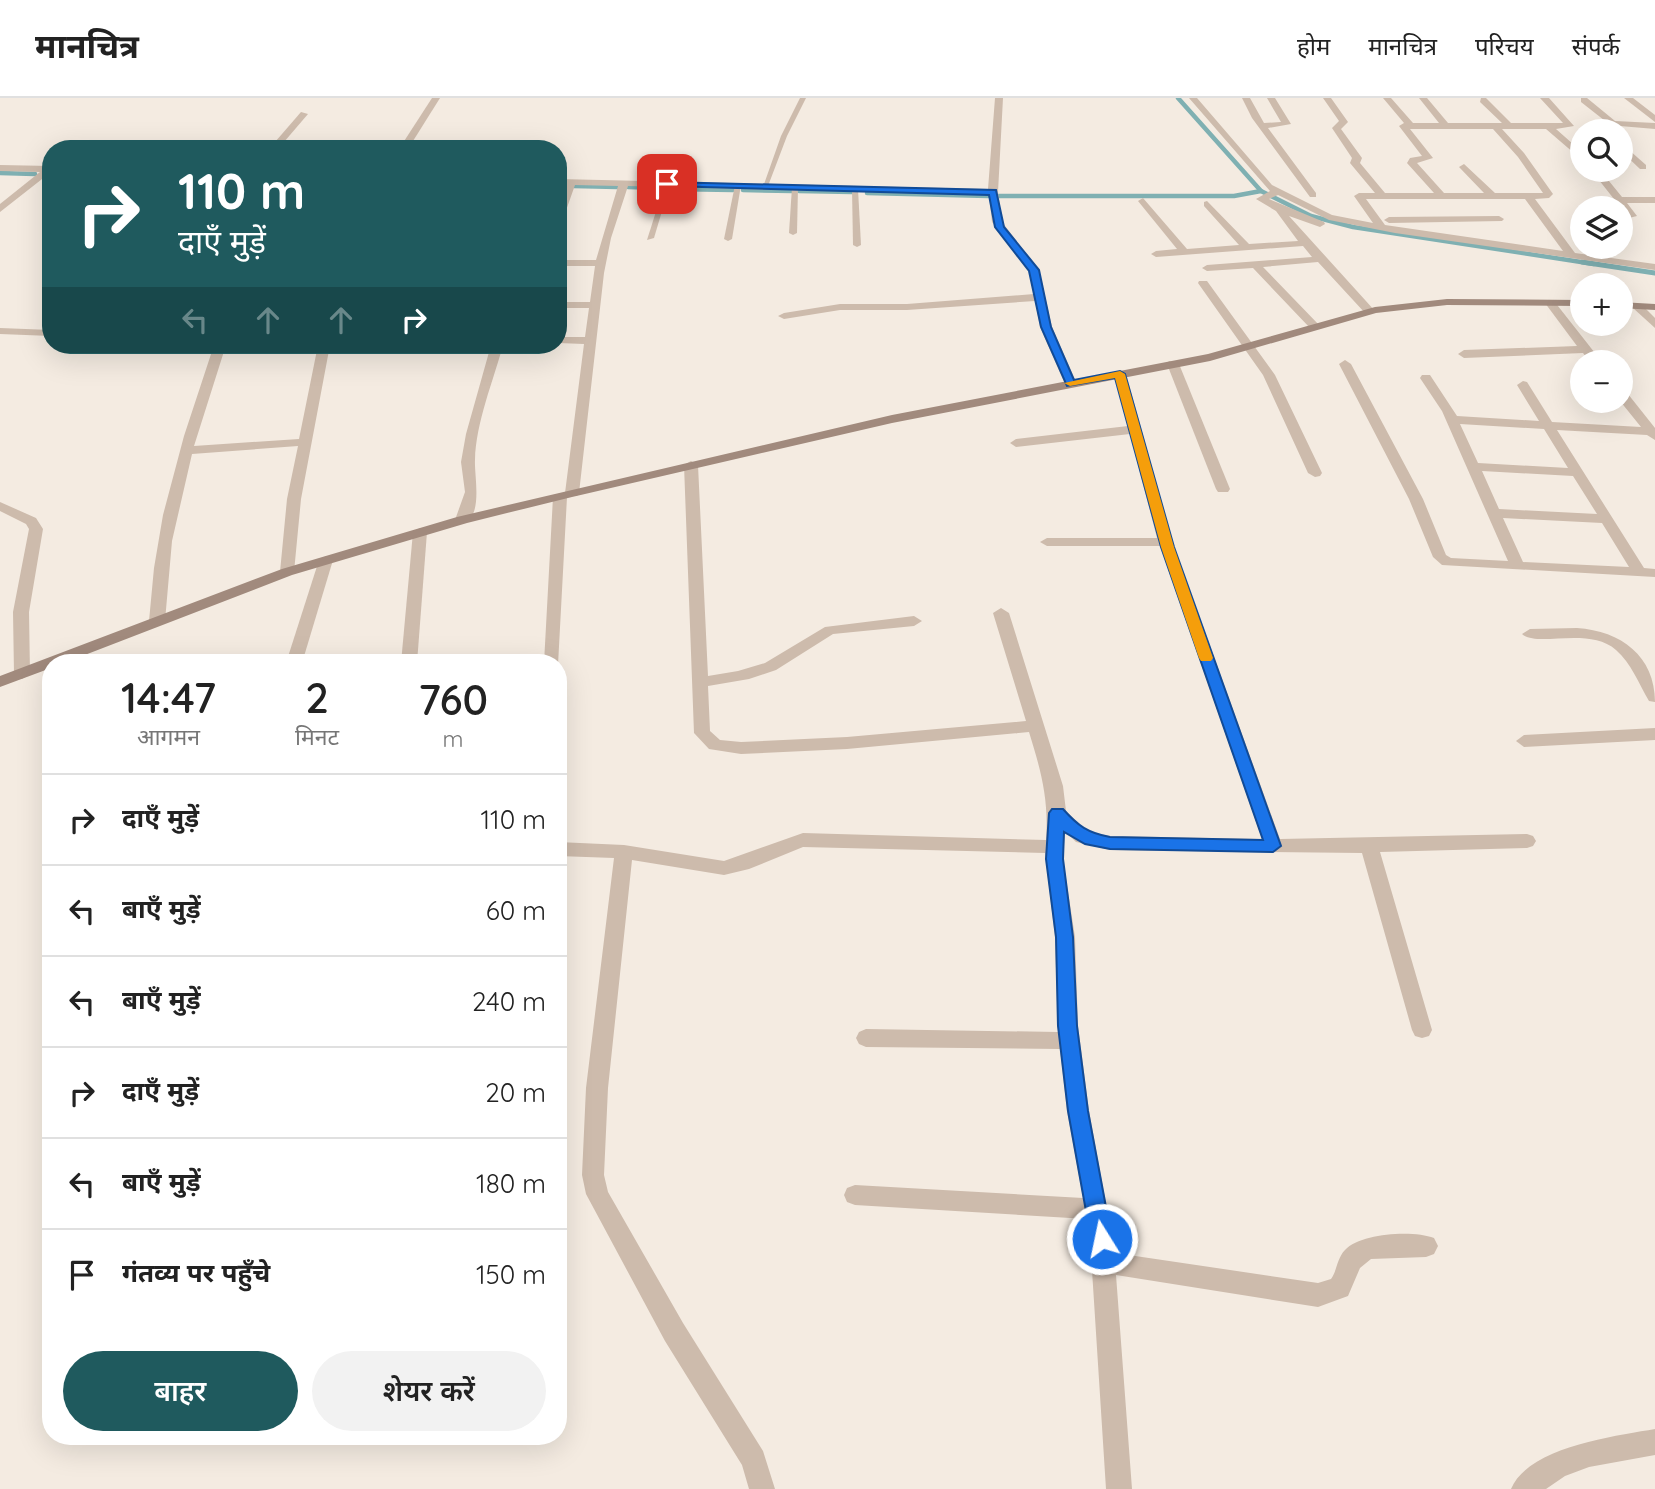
<!DOCTYPE html>
<html lang="hi">
<head>
<meta charset="utf-8">
<style>
	body { margin:0; font-family:Quicksand,"Noto Sans Devanagari",sans-serif; background:#f2f2f2; color:#222; height:100vh; display:flex; flex-direction:column; font-size:26px; white-space:nowrap }
	* { box-sizing:border-box; margin:0 }
	p { font-size:23px; color:#767676 }
	.icon { flex:none; width:38px; height:38px; fill:none; stroke:currentColor; stroke-width:2; stroke-linecap:round; stroke-linejoin:round }
	.map { position:relative; flex:1; overflow:hidden }
	.details { position:absolute; left:42px; top:556px; width:525px; height:791px; display:flex; flex-direction:column; background:#fff; border-radius:28px; box-shadow:0 7px 28px #0002 }
	.details>* { flex:none }
	.guide { position:absolute; left:42px; top:42px; width:525px; height:214px; border-radius:28px; box-shadow:0 7px 28px #0002; background:#1f5a5e; color:#fff; overflow:hidden }
	.fabs { position:absolute; left:1570px; top:21px; display:grid; gap:14px }
	.fabs a { display:grid; place-items:center; width:63px; height:63px; border-radius:50%; background:#fff; box-shadow:0 7px 28px #0002; font-size:35px }
	.pin { position:absolute; display:grid; place-items:center; width:60px; height:60px; color:#fff; margin:-30px; border-radius:14px; box-shadow:0 4px 10px #0006 }
	.me { position:absolute; width:77px; margin:-38px; rotate:350deg; stroke-linejoin:round; filter:drop-shadow(0 0 5px #0008) }
	.turn { display:flex; align-items:center; gap:24px; height:147px; padding:0 21px; font-size:32px }
	.turn .icon { width:91px; height:91px; stroke-width:2.5 }
	.turn b { display:block; font-size:49px; line-height:60px }
	.lanes { display:flex; align-items:center; height:66px; padding:0 21px; background:#0003; justify-content:center; gap:35px; direction:ltr }
	.lanes .off { opacity:.35 }
	.eta { display:flex; justify-content:space-evenly; align-items:center; height:119px; text-align:center }
	.eta b { font-size:42px; font-weight:600; line-height:49px }
	.action { display:flex; gap:14px; margin-top:auto; padding:14px 21px }
	.action a { flex:1; height:80px; border-radius:42px; background:#1f5a5e; color:#fff; font-size:28px; font-weight:600; line-height:80px; text-align:center }
	.action a+a { background:#f2f2f2; color:#222 }
	ul { padding:0; list-style:none }
	li { display:flex; align-items:center; gap:21px; height:91px; padding:0 21px; border-top:2px solid #e0e0e0 }
	li div { flex:1 }
	li b { display:block; font-size:26px }
	li em { font-style:normal }
	header { display:flex; align-items:center; gap:42px; box-sizing:border-box; height:98px; padding:0 35px; background:#fff; border-bottom:2px solid #e0e0e0 }
	header strong { font-size:33px }
	nav { display:flex; gap:38px; margin-inline-start:auto; font-size:24px }
	.map>svg:first-child { display:block }
</style>
</head>
<body>
<header>
<strong>मानचित्र</strong>
<nav><a>होम</a><a>मानचित्र</a><a>परिचय</a><a>संपर्क</a></nav>
</header>
<div class="map">
<svg width="1655" height="1391" viewBox="0 0 1655 1391">
	<rect width="100%" height="100%" fill="#f4ebe1"/>
	<g fill="none" stroke-linecap="round" stroke-linejoin="round">
		<g stroke="#7fb0b2" stroke-width="4.5">
			<path d="M1178 0 1261 93 1311 118 1353 129 1594 166"/>
			<path d="M0 75 35 76"/>
			<path d="M558 88H568"/>
			<path d="M574 88 617 89"/>
			<path d="M628 89 660 90"/>
			<path d="M671 91 733 92"/>
			<path d="M743 92 792 93"/>
			<path d="M799 93 852 94"/>
			<path d="M867 95 988 98"/>
			<path d="M999 98H1234L1261 93"/>
		</g>
		<path stroke="#7fb0b2" stroke-width="5" d="M1582 164 1655 175"/>
		<g fill="#cdbbac" fill-rule="evenodd">
			<path d="M800 0H806L787 38 768 88 763 89 781 38Z"/>
			<path d="M665 85 670 86 654 140 647 142Z"/>
			<path d="M738 85 741 87 732 141 728 143 724 141 735 87Z"/>
			<path d="M795 87 798 89 797 135 793 137 789 135 792 89Z"/>
			<path d="M855 89 858 91 861 147 857 149 853 147 852 91Z"/>
		</g>
		<g fill="#cdbbac" fill-rule="evenodd">
			<path d="M432 0H440L408 51H399Z"/>
			<path d="M995 0H1003L998 94 1002 124 1039 172 1052 229 1077 286 1075 289 1065 286 1040 229 1035 203 907 212H840L784 221 778 218 784 215 840 206H907L1034 196 1029 172 992 124 989 97 628 88 611 140 604 175 579 395 577 398H567L565 395 584 246 558 245V239H585L589 210H558V204H590L595 168H558V162H596L618 88 575 87 563 121 558 124V108L566 87H558V81L988 91Z"/>
			<path d="M1189 0H1197L1272 87 1332 117 1373 125 1354 98 1359 95H1375L1350 65 1352 60 1332 30 1339 23 1323 0H1331L1348 24 1341 31 1362 60 1360 65 1385 95H1434L1407 65 1410 60 1422 58 1399 28 1404 25 1383 0H1391L1413 25H1439L1419 0H1427L1448 25H1502L1480 4 1481 0H1486L1511 25H1563L1540 0H1549L1574 28 1556 31 1582 54V62L1546 31H1502L1524 55 1553 96 1549 100 1535 101 1575 155 1655 166V172L1395 135 1329 122 1278 97 1269 101 1324 124 1325 126 1320 129 1289 118 1375 213 1365 215 1318 164 1263 169 1320 228 1310 230 1253 170 1207 173 1202 170 1207 167 1312 159 1303 148 1156 159 1151 156 1156 153 1177 151 1138 103 1143 100 1187 151 1239 147 1204 108V104L1207 103 1249 146 1298 143 1276 113 1256 101 1270 93ZM1410 31H1493L1518 59 1543 95H1495L1464 66 1459 69 1484 95H1444L1417 65 1433 60ZM1366 101H1525L1563 153 1385 127Z"/>
			<path d="M1242 0H1250L1264 25 1281 24 1267 0H1275L1291 26 1268 30 1316 95V99H1310L1252 20Z"/>
			<path d="M1581 0H1587L1615 23 1655 25V31L1620 28 1600 33 1599 28 1609 26 1581 4Z"/>
			<path d="M1624 0H1633L1655 17V24Z"/>
			<path d="M301 14 308 16 278 51H269Z"/>
			<path d="M1620 44 1646 67V71H1640L1620 52Z"/>
			<path d="M0 67 51 68V74L0 114V106L40 74 0 73Z"/>
			<path d="M1591 72H1600L1622 99H1655V105H1627L1637 118 1629 120Z"/>
			<path d="M1499 118 1504 121 1502 123 1389 125 1384 122 1389 119Z"/>
			<path d="M1199 183H1207L1275 277 1322 375 1320 378 1315 379 1308 375 1263 277 1198 185Z"/>
			<path d="M1550 202 1554 203 1602 264H1590L1583 255 1464 260 1458 256 1464 252 1577 248 1545 205Z"/>
			<path d="M1633 206H1641L1655 220V230L1633 210Z"/>
			<path d="M0 230 51 232V238L0 236Z"/>
			<path d="M214 247H226L194 348 299 341 318 247H330L301 401 294 474 287 478 280 474 287 401 298 348 192 356 172 443 165 523 157 528 149 523 154 470 163 417 184 338Z"/>
			<path d="M491 247H503C493 284 476 324 475 362 474 378 484 420 462 426L455 422 465 394 461 364 466 336Z"/>
			<path d="M1345 262 1351 266 1423 401 1446 457 1451 460 1508 463 1442 313 1420 280 1422 277H1430L1457 318 1539 323 1517 287 1523 283 1527 284 1552 324 1641 329 1620 303V290L1624 291 1655 330V342L1647 337 1557 332 1644 470 1655 471V479L1442 467 1433 459 1409 401 1339 266ZM1460 326 1544 331 1568 370 1478 365ZM1482 373 1573 378 1597 416 1499 411ZM1503 420 1602 425 1629 469 1523 464Z"/>
			<path d="M1169 263 1179 266 1230 391 1228 394H1218L1216 391 1167 266Z"/>
			<path d="M1116 273 1126 276 1174 449 1280 741 1527 736 1533 738 1536 743 1533 748 1527 750 1380 754 1432 932 1429 938 1422 940 1415 938 1412 932 1362 755 1110 752 1076 744 1065 733 1063 761 1075 839 1078 928 1089 1013 1115 1155 1318 1185 1331 1181C1337 1173 1337 1160 1345 1152 1361 1135 1413 1132 1434 1140L1438 1148 1434 1156 1426 1159 1371 1161 1360 1170 1348 1198 1318 1209 1116 1177 1132 1391H1106L1090 1141 1087 1121 855 1107 847 1104 844 1097 847 1090 855 1087 1083 1100 1067 1013 1060 951 866 949 859 946 856 940 859 934 866 931 1058 934 1055 839 1045 755 803 749 749 771 724 777 632 762 608 990 604 1077 608 1094 683 1225 763 1353 775 1391H749L742 1367 665 1243 586 1096 582 1077 586 990 614 760 558 758V744L624 747 724 763 803 735 1046 742C1049 701 1041 673 1029 634L847 651 741 656 709 651 694 635 684 367 691 363 698 367 708 578 738 573 765 565 825 529 914 518 922 523 914 528 833 536 776 572 749 581 708 588 710 633 720 642 741 644 847 639 1026 623 993 515 1001 510 1009 515 1063 688 1066 713 1088 734 1110 738 1262 741 1160 448H1047L1040 444 1047 440H1157L1130 336 1016 349 1010 345 1016 341 1128 328 1114 276Z"/>
			<path d="M560 395 567 399 558 567V565H544L553 399Z"/>
			<path d="M0 404 36 420 43 431 29 514 30 576 22 581 14 576 13 514 29 431 26 426 0 413Z"/>
			<path d="M420 430 427 434 417 565H401L413 434Z"/>
			<path d="M326 458 333 462 302 565H286L319 462Z"/>
			<path d="M1577 530C1621 533 1655 558 1655 604L1649 603C1639 586 1631 565 1616 552 1589 528 1537 550 1522 536L1530 531Z"/>
			<path d="M1655 630V642L1524 649 1516 643 1524 637Z"/>
			<path d="M1655 1331V1357L1589 1369 1565 1378 1546 1391H1511C1528 1349 1615 1338 1655 1331Z"/>
		</g>
		<g fill="#a18a7d" fill-rule="evenodd">
			<path d="M1447 201 1582 202V208L1447 207 1376 215 1210 263 892 325 572 399 467 425 292 477 64 565H51V570L0 589V578L282 471 457 419 892 317 1208 256 1375 209Z"/>
			<path d="M1620 204 1655 206V212L1620 210Z"/>
		</g>
	</g>
	<path fill="#1a73e8" stroke="#114b97" stroke-width="2" d="M664 84 996 92 1004 129 1039 172 1051 229 1074 282 1120 273 1125 276 1174 449 1281 748 1273 754 1110 751 1085 746 1064 734 1063 761 1073 839 1077 928 1088 1013 1112 1141 1109 1148 1102 1151 1094 1148 1091 1141 1068 1013 1058 928 1056 839 1046 761 1049 715 1052 711H1063C1078 728 1088 735 1110 739L1263 742 1161 449 1115 280 1067 288 1041 229 1029 173 995 129 989 97 667 88Z"/>
	<path fill="#f59e0b" d="M1120 273 1125 276 1174 449 1213 560 1211 563H1201L1199 560 1161 449 1115 280 1070 288 1064 285Z"/>
</svg>
<div class="fabs">
<a><svg class="icon" aria-label="search" viewBox="0 0 24 24"><circle cx="10" cy="10" r="6"/><path d="M15 15l6 6"/></svg></a>
<a><svg class="icon" aria-label="layers" viewBox="0 0 24 24"><path d="M12 4l9 5-9 5-9-5zM3 14l9 5 9-5"/></svg></a>
<a>+</a>
<a>−</a>
</div>
<div class="pin" style="left:667px;top:86px;background:#d93025"><svg class="icon" aria-label="arrive" viewBox="0 0 24 24"><path d="M6 21V4h12l-3 4 3 4H6"/></svg></div>
<svg class="me" style="left:1102px;top:1141px" viewBox="-20 -20 40 40"><circle r="17" fill="#1a73e8" stroke="#fff" stroke-width="3"/><path d="M0-11L8 9 0 5-8 9z" fill="#fff"/></svg>
<div class="guide">
<div class="turn"><svg class="icon" aria-label="right" viewBox="0 0 24 24"><path d="M7 20v-9h11M14 6l5 5-5 5"/></svg><div><b>110 m</b>दाएँ मुड़ें</div></div>
<div class="lanes"><svg class="icon off" aria-label="left" viewBox="0 0 24 24"><path d="M17 20v-9H6M10 6l-5 5 5 5"/></svg><svg class="icon off" aria-label="ahead" viewBox="0 0 24 24"><path d="M12 20V5M6 11l6-6 6 6"/></svg><svg class="icon off" aria-label="ahead" viewBox="0 0 24 24"><path d="M12 20V5M6 11l6-6 6 6"/></svg><svg class="icon" aria-label="right" viewBox="0 0 24 24"><path d="M7 20v-9h11M14 6l5 5-5 5"/></svg></div>
</div>
<section class="details">
<div class="eta">
<div><b>14:47</b><p>आगमन</p></div>
<div><b>2</b><p>मिनट</p></div>
<div><b>760</b><p>m</p></div>
</div>
<ul>
<li><svg class="icon" aria-label="right" viewBox="0 0 24 24"><path d="M7 20v-9h11M14 6l5 5-5 5"/></svg><div><b>दाएँ मुड़ें</b></div><em>110 m</em></li>
<li><svg class="icon" aria-label="left" viewBox="0 0 24 24"><path d="M17 20v-9H6M10 6l-5 5 5 5"/></svg><div><b>बाएँ मुड़ें</b></div><em>60 m</em></li>
<li><svg class="icon" aria-label="left" viewBox="0 0 24 24"><path d="M17 20v-9H6M10 6l-5 5 5 5"/></svg><div><b>बाएँ मुड़ें</b></div><em>240 m</em></li>
<li><svg class="icon" aria-label="right" viewBox="0 0 24 24"><path d="M7 20v-9h11M14 6l5 5-5 5"/></svg><div><b>दाएँ मुड़ें</b></div><em>20 m</em></li>
<li><svg class="icon" aria-label="left" viewBox="0 0 24 24"><path d="M17 20v-9H6M10 6l-5 5 5 5"/></svg><div><b>बाएँ मुड़ें</b></div><em>180 m</em></li>
<li><svg class="icon" aria-label="arrive" viewBox="0 0 24 24"><path d="M6 21V4h12l-3 4 3 4H6"/></svg><div><b>गंतव्य पर पहुँचे</b></div><em>150 m</em></li>
</ul>
<div class="action"><a>बाहर</a><a>शेयर करें</a></div>
</section>
</div>
</body>
</html>
